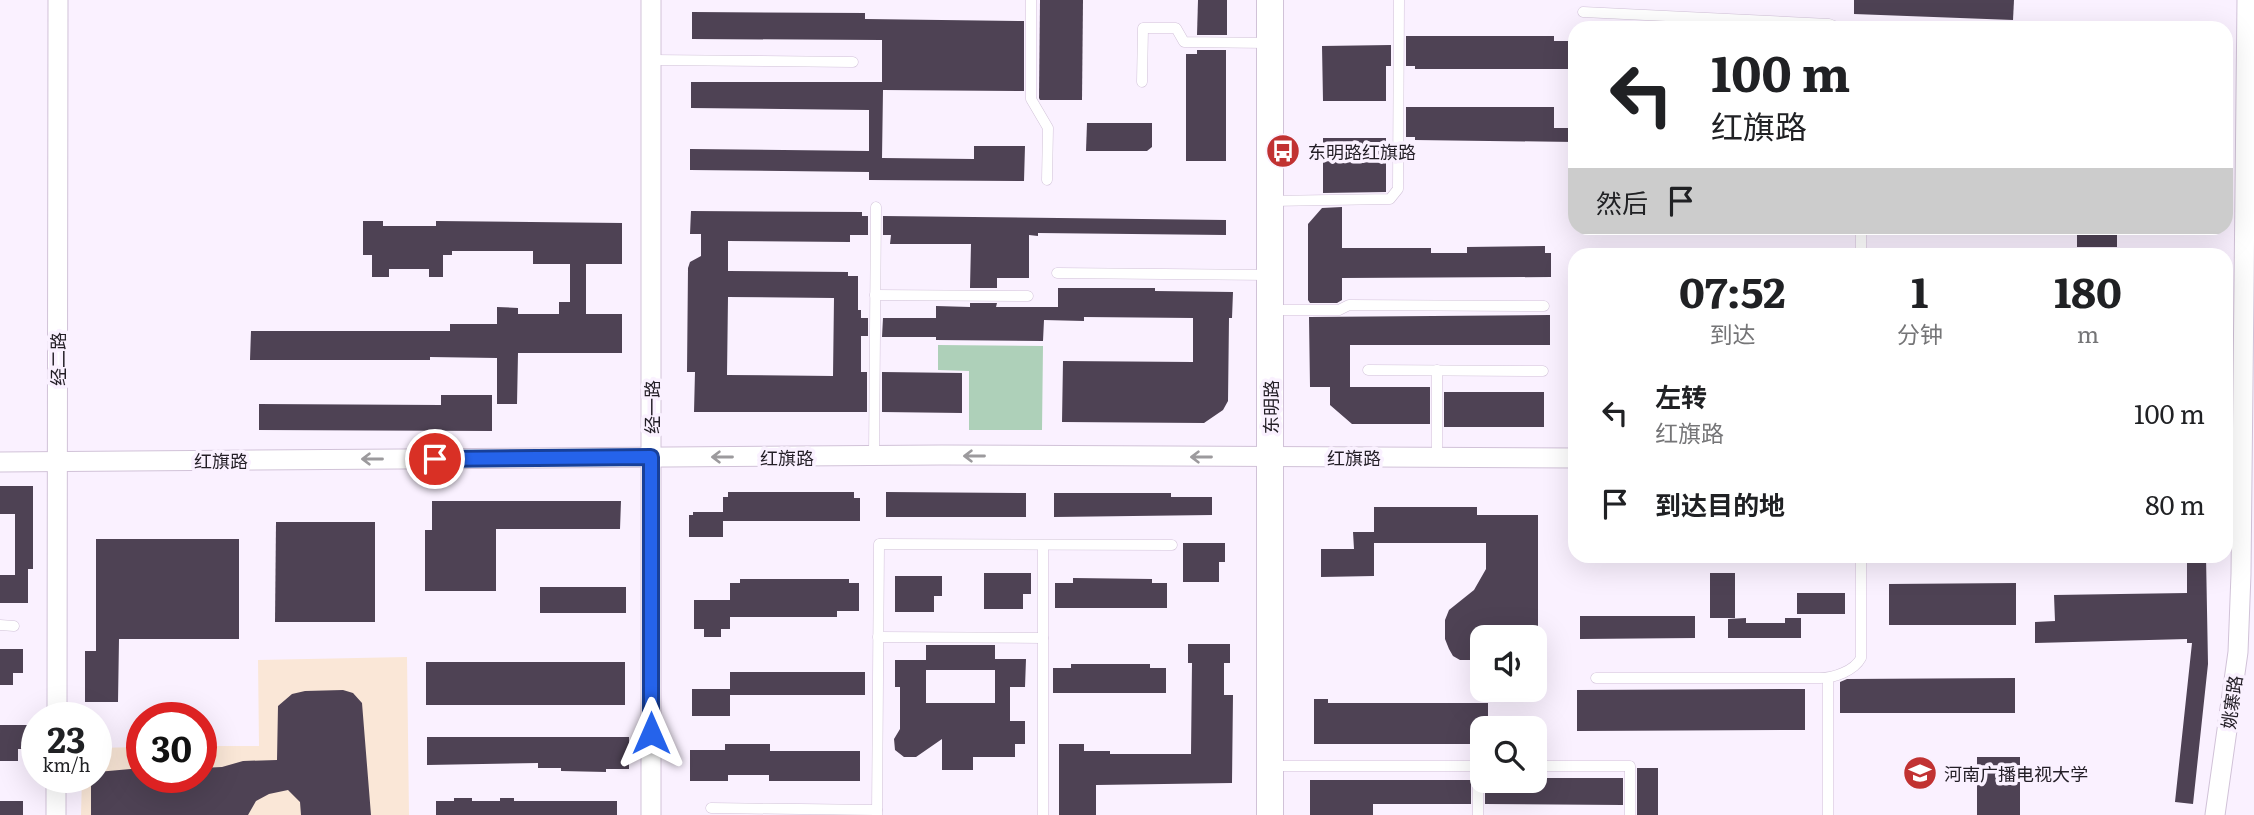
<!DOCTYPE html>
<html lang="zh">
<head>
<meta charset="utf-8">
<style>
	body { margin:0; font-family:Literata,"Noto Sans SC",serif; background:#f6f6f6; color:#202124; height:100vh; display:flex; flex-direction:column; font-size:26px; white-space:nowrap }
	* { box-sizing:border-box; margin:0 }
	p { font-size:23px; color:#757577 }
	.icon { flex:none; width:38px; height:38px; fill:none; stroke:currentColor; stroke-width:2; stroke-linecap:round; stroke-linejoin:round }
	.map { position:relative; flex:1; overflow:hidden }
	.side { position:absolute; left:1568px; top:248px; width:665px; height:315px; display:flex; flex-direction:column; background:#fff; border-radius:21px; box-shadow:0 7px 28px #0002 }
	.side>* { flex:none }
	.banner { position:absolute; left:1568px; top:21px; width:665px; height:214px; border-radius:21px; box-shadow:0 7px 28px #0002; background:#fff; color:#202124; overflow:hidden }
	.fabs { position:absolute; left:1470px; top:625px; display:grid; gap:14px }
	.fabs a { display:grid; place-items:center; width:77px; height:77px; border-radius:14px; background:#fff; box-shadow:0 7px 28px #0002; font-size:35px }
	.speed { position:absolute; left:21px; top:702px; display:flex; gap:14px; font-size:35px; font-weight:700; text-align:center }
	.speed>* { display:grid; place-content:center; width:91px; height:91px; border-radius:50%; background:#fff; box-shadow:0 7px 28px #0002; line-height:1 }
	.speed small { font-size:18px; font-weight:400 }
	.speed .limit { border:10px solid #d22; background:#fff; color:#111 }
	.pin { position:absolute; display:grid; place-items:center; width:60px; height:60px; color:#fff; margin:-30px; border:4px solid #fff; border-radius:50%; box-shadow:0 2px 7px #0007 }
	.me { position:absolute; width:77px; margin:-38px; rotate:0deg; stroke-linejoin:round; filter:drop-shadow(0 0 5px #0008) }
	.turn { display:flex; align-items:center; gap:24px; height:147px; padding:0 28px; font-size:32px }
	.turn .icon { width:91px; height:91px; stroke-width:2.5 }
	.turn b { display:block; font-size:49px; line-height:60px }
	.then { display:flex; align-items:center; height:66px; padding:0 28px; background:#0003; gap:14px; font-size:26px }
	.eta { display:flex; justify-content:space-evenly; align-items:center; height:119px; text-align:center }
	.eta b { font-size:42px; font-weight:700; line-height:49px }
	ul { padding:0; list-style:none }
	li { display:flex; align-items:center; gap:21px; height:91px; padding:0 28px }
	li div { flex:1 }
	li b { display:block; font-size:26px }
	li em { font-style:normal }
	.map>svg:first-child { display:block }
</style>
</head>
<body>
<div class="map">
<svg width="2254" height="815" viewBox="0 0 2254 815">
	<rect width="100%" height="100%" fill="#faf1ff"/>
	<path fill="#fae7d7" d="M407 657 409 815H81L82 777H96V748L142 747V777H201V746H259L258 660Z"/>
	<path fill="#aed0b9" d="M938 345 1043 346 1042 430H969V371L938 370Z"/>
	<g fill="#4e4254" fill-rule="evenodd">
		<path d="M1040 0H1083L1082 100H1040L1039 98Z"/>
		<path d="M1198 0H1227V35H1197Z"/>
		<path d="M1854 0H2014L2013 20 1854 14Z"/>
		<path d="M692 12 865 13V19L1024 21V91L883 90 882 158 974 159V146H1025L1024 181 869 180V172L690 170V149L869 151V110L691 108V82H882V40L692 39Z"/>
		<path d="M1406 36H1554V41H1575V69H1415V66H1406Z"/>
		<path d="M1391 45V66H1386V101H1323L1322 46Z"/>
		<path d="M1197 50H1226V161H1186V54H1197Z"/>
		<path d="M1406 107H1554V128H1575V142L1415 140V137H1406Z"/>
		<path d="M1087 123H1152V147L1147 151H1086Z"/>
		<path d="M1323 138H1386V192L1323 193Z"/>
		<path d="M1342 207V248H1431V253H1467V247L1545 246V253H1551V277L1342 278V300L1337 303H1310L1308 300V224L1322 208Z"/>
		<path d="M691 211 862 212V216H868V235H850V242L728 241V271L848 272V276H858V310H861V318H868V336H861V372H867V412H694L695 372H687L688 268 690 262 701 256V234H690ZM728 297 834 298 833 376 727 375Z"/>
		<path d="M883 216 1226 220V235L1038 233V236L1029 235V278H997V288H970L971 244H890L891 235H883Z"/>
		<path d="M363 221H383V226H436V221L622 223V264H586V314H622V353H518L517 404H497V358L430 357V360H250L251 331H450V324H497V307L518 308V314H559V302H570V264H533V251H452V255H443V277H429V269H389V277H372V255H363Z"/>
		<rect x="2077" y="228" width="40" height="19"/>
		<path d="M1058 288H1155V291L1233 292 1232 318H1229L1228 401 1223 410 1204 423 1062 422 1063 361 1193 362V318L1084 317V321L1044 320 1043 341 936 340V337H882L883 318H936V306L970 307V303H997L996 307H1058Z"/>
		<path d="M1550 315V345H1350V387H1430V424H1352L1330 405V387H1310L1309 317Z"/>
		<path d="M882 372 962 373V413L882 412Z"/>
		<rect x="1444" y="392" width="100" height="35"/>
		<path d="M441 395H492V431L259 430V404L441 405Z"/>
		<path d="M0 486H33V569H28V603H0V575H15V514H0Z"/>
		<path d="M728 492H854V498H860V521H723V537H689V515H693V512H723V497H728Z"/>
		<path d="M886 492 1026 493V517H886Z"/>
		<path d="M1054 493H1171V497H1212V515L1054 517Z"/>
		<path d="M432 501H621L620 529H496V591H425V530H432Z"/>
		<path d="M1374 507H1477V515H1538V637H1482V660H1460L1453 656 1449 649 1445 639V620L1449 610 1474 590 1486 569V543H1374V576L1321 577V549H1354L1353 532H1374Z"/>
		<path d="M276 522H375V622H275Z"/>
		<path d="M96 539H239V639H119L118 702H85V651H96Z"/>
		<path d="M1183 543H1225V562H1219V582H1183Z"/>
		<path d="M2187 556H2206L2208 664 2193 804 2175 802 2192 643H2187V639L2035 643V622L2055 621 2054 595 2187 593Z"/>
		<path d="M984 573H1031V594H1023V609H984Z"/>
		<rect x="1710" y="573" width="25" height="45"/>
		<path d="M895 576H942V596H934V612H895Z"/>
		<path d="M1073 578 1152 579V583H1167V608H1055V583H1073Z"/>
		<path d="M740 579H849V583H859V611H837V617H730V629H721V637H704V629H694V600H730V583H740Z"/>
		<path d="M2016 583V625H1889V584Z"/>
		<rect x="540" y="587" width="86" height="26"/>
		<rect x="1797" y="593" width="48" height="21"/>
		<path d="M1580 616H1695V638L1580 639Z"/>
		<path d="M1746 618V623H1785V618H1801V638H1728V619Z"/>
		<path d="M1188 644H1230V663H1224V695H1233L1232 783 1096 785V815H1059V744H1084V751H1110V754H1191L1192 663H1188Z"/>
		<path d="M926 645H995V659H1026L1025 687H1010V721H1025V744H1015V757H973V770H942V739L916 757H904L895 750 894 739 900 729V687H895V660H926ZM926 670H995V703H926Z"/>
		<path d="M0 649H23V673H13V685H0Z"/>
		<rect x="426" y="662" width="199" height="43"/>
		<path d="M1071 664H1150V668H1166V693H1053V668H1071Z"/>
		<path d="M730 672H865V695H730V716H692V689H730Z"/>
		<path d="M2015 678V713H1840V682L1847 679Z"/>
		<path d="M1805 689V730L1577 731V690Z"/>
		<path d="M343 690 353 693 362 703 371 815H301L300 802 288 790 269 794 256 801 248 815H91V786L97 772 142 768V777H201V768L222 767 243 761 277 760 278 706 292 694 305 691Z"/>
		<path d="M1314 699H1328V703H1488V728H1482V744H1314Z"/>
		<path d="M0 725H28V749H18V761H0Z"/>
		<path d="M427 737H629V769H606V772L561 771V768H538V763L427 765Z"/>
		<path d="M725 744H770V751H860V781H769V775H728V781H690V750H725Z"/>
		<rect x="1977" y="757" width="43" height="58"/>
		<rect x="1637" y="768" width="21" height="47"/>
		<path d="M1535 778H1623V805L1485 804V780H1535Z"/>
		<path d="M1310 780H1471V804H1373V815H1310Z"/>
		<path d="M454 798H472V801H500V798H514V801H617V815H436V801H454Z"/>
		<rect x="0" y="801" width="23" height="14"/>
	</g>
	<g fill="none" stroke-linecap="round" stroke-linejoin="round">
		<g stroke="#d1c2d8" stroke-width="11">
			<g id="lane">
				<path d="M1031 0V99L1048 128 1047 180"/>
				<path d="M1583 12 1829 24 1839 28"/>
				<path d="M651 60 853 62"/>
				<path d="M1142 82 1143 28H1176L1184 42 1268 43"/>
				<path d="M1270 201 1390 199 1398 189 1399 0"/>
				<path d="M1861 228V256"/>
				<path d="M1057 273 1270 275"/>
				<path d="M875 295 1028 296"/>
				<path d="M1270 310H1339L1349 305 1544 306"/>
				<path d="M1368 370 1543 371"/>
				<path d="M874 456 876 207"/>
				<path d="M1437 458V370"/>
				<path d="M1043 545V815"/>
				<path d="M0 625 14 626"/>
				<path d="M878 637 1043 638"/>
				<path d="M1596 678H1820C1834 678 1854 671 1861 658V556"/>
				<path d="M1828 678V815"/>
				<path d="M1273 766H1482"/>
				<path d="M1478 766V815"/>
				<path d="M1535 766H1630V815"/>
				<path d="M711 808 877 810"/>
				<path d="M877 815 879 544 1172 545"/>
			</g>
		</g>
		<g stroke="#d1c2d8" stroke-width="21">
			<g id="street">
				<path d="M0 462 942 455 1575 458"/>
				<path d="M57 718 58 0"/>
				<path d="M56 815V777"/>
				<path d="M651 815V0"/>
				<path d="M2215 815 2238 652 2241 574 2247 0"/>
			</g>
		</g>
		<g stroke="#d1c2d8" stroke-width="28">
			<path id="secondary" d="M1270 815V0"/>
		</g>
		<use href="#lane" stroke="#fff" stroke-width="10"/>
		<use href="#street" stroke="#fff" stroke-width="19"/>
		<use href="#secondary" stroke="#fff" stroke-width="26"/>
	</g>
	<defs><path id="oneway-shaft" d="M-6 0H5M1.5-3L5.5 0L1.5 3" fill="none" stroke-width="1.6" stroke-linecap="round" stroke-linejoin="round" transform="scale(1.75)"/></defs>
	<g stroke="#9c9a9d">
		<use href="#oneway-shaft" transform="translate(974 456) rotate(-180)"/>
		<use href="#oneway-shaft" transform="translate(722 457) rotate(180)"/>
		<use href="#oneway-shaft" transform="translate(1201 457) rotate(-180)"/>
		<use href="#oneway-shaft" transform="translate(372 459) rotate(180)"/>
	</g>
	<g fill="none" stroke-linecap="round" stroke-linejoin="round">
		<g stroke="#184099" stroke-width="18">
			<path id="route" d="M435 459 651 457V733"/>
		</g>
		<use href="#route" stroke="#2563eb" stroke-width="12"/>
	</g>
	<defs>
		<g id="bus-disc" transform="scale(1.75)"><circle r="9.5" fill="#c13232" stroke="#faf1ff"/><path d="M-5-6H5V4H4V6H2V4H-2V6H-4V4H-5ZM-3.5-4V0h7V-4ZM-3.5 1.2v1.5H-2V1.2ZM2 1.2v1.5H3.5V1.2Z" fill="#fff"/></g>
		<g id="university-disc" transform="scale(1.75)"><circle r="9.5" fill="#c13232" stroke="#faf1ff"/><path d="M0-5L7-2L0 1L-7-2ZM-4 1L0 2.5L4 1V4Q0 6-4 4Z" fill="#fff"/></g>
	</defs>
	<g fill-rule="evenodd">
		<use href="#bus-disc" x="1283" y="151"/>
		<use href="#university-disc" x="1920" y="773"/>
	</g>
	<g text-anchor="middle" dominant-baseline="central" stroke-width="7" stroke-linejoin="round" paint-order="stroke">
		<g font-size="18" fill="#231e26" stroke="#faf1ff" text-anchor="start">
			<text x="1308" y="151">东明路红旗路</text>
			<text x="1944" y="773">河南广播电视大学</text>
		</g>
		<g font-size="18" fill="#231e26" stroke="#faf1ff">
			<text transform="translate(57 359) rotate(-90)">经二路</text>
			<text transform="translate(651 407) rotate(-90)">经一路</text>
			<text transform="translate(1270 407) rotate(-90)">东明路</text>
			<text x="787" y="457">红旗路</text>
			<text x="1354" y="457">红旗路</text>
			<text x="221" y="460">红旗路</text>
			<text transform="translate(2231 702) rotate(-82)">姚寨路</text>
		</g>
	</g>
</svg>
<div class="fabs">
<a><svg class="icon" aria-label="sound" viewBox="0 0 24 24"><path d="M4 9h4l5-4v14l-5-4H4zM17 9q2 3 0 6"/></svg></a>
<a><svg class="icon" aria-label="search" viewBox="0 0 24 24"><circle cx="10" cy="10" r="6"/><path d="M15 15l6 6"/></svg></a>
</div>
<div class="speed"><div>23<small>km/h</small></div><div class="limit">30</div></div>
<div class="pin" style="left:435px;top:459px;background:#d93025"><svg class="icon" aria-label="arrive" viewBox="0 0 24 24"><path d="M6 21V4h12l-3 4 3 4H6"/></svg></div>
<svg class="me" style="left:651px;top:733px" viewBox="-20 -20 40 40"><path d="M0-17L14 15 0 8-14 15z" fill="#2563eb" stroke="#fff" stroke-width="4"/></svg>
<div class="banner">
<div class="turn"><svg class="icon" aria-label="left" viewBox="0 0 24 24"><path d="M17 20v-9H6M10 6l-5 5 5 5"/></svg><div><b>100 m</b>红旗路</div></div>
<div class="then">然后<svg class="icon" aria-label="arrive" viewBox="0 0 24 24"><path d="M6 21V4h12l-3 4 3 4H6"/></svg></div>
</div>
<section class="side">
<div class="eta">
<div><b>07:52</b><p>到达</p></div>
<div><b>1</b><p>分钟</p></div>
<div><b>180</b><p>m</p></div>
</div>
<ul>
<li><svg class="icon" aria-label="left" viewBox="0 0 24 24"><path d="M17 20v-9H6M10 6l-5 5 5 5"/></svg><div><b>左转</b><p>红旗路</p></div><em>100 m</em></li>
<li><svg class="icon" aria-label="arrive" viewBox="0 0 24 24"><path d="M6 21V4h12l-3 4 3 4H6"/></svg><div><b>到达目的地</b></div><em>80 m</em></li>
</ul>
</section>
</div>
</body>
</html>
